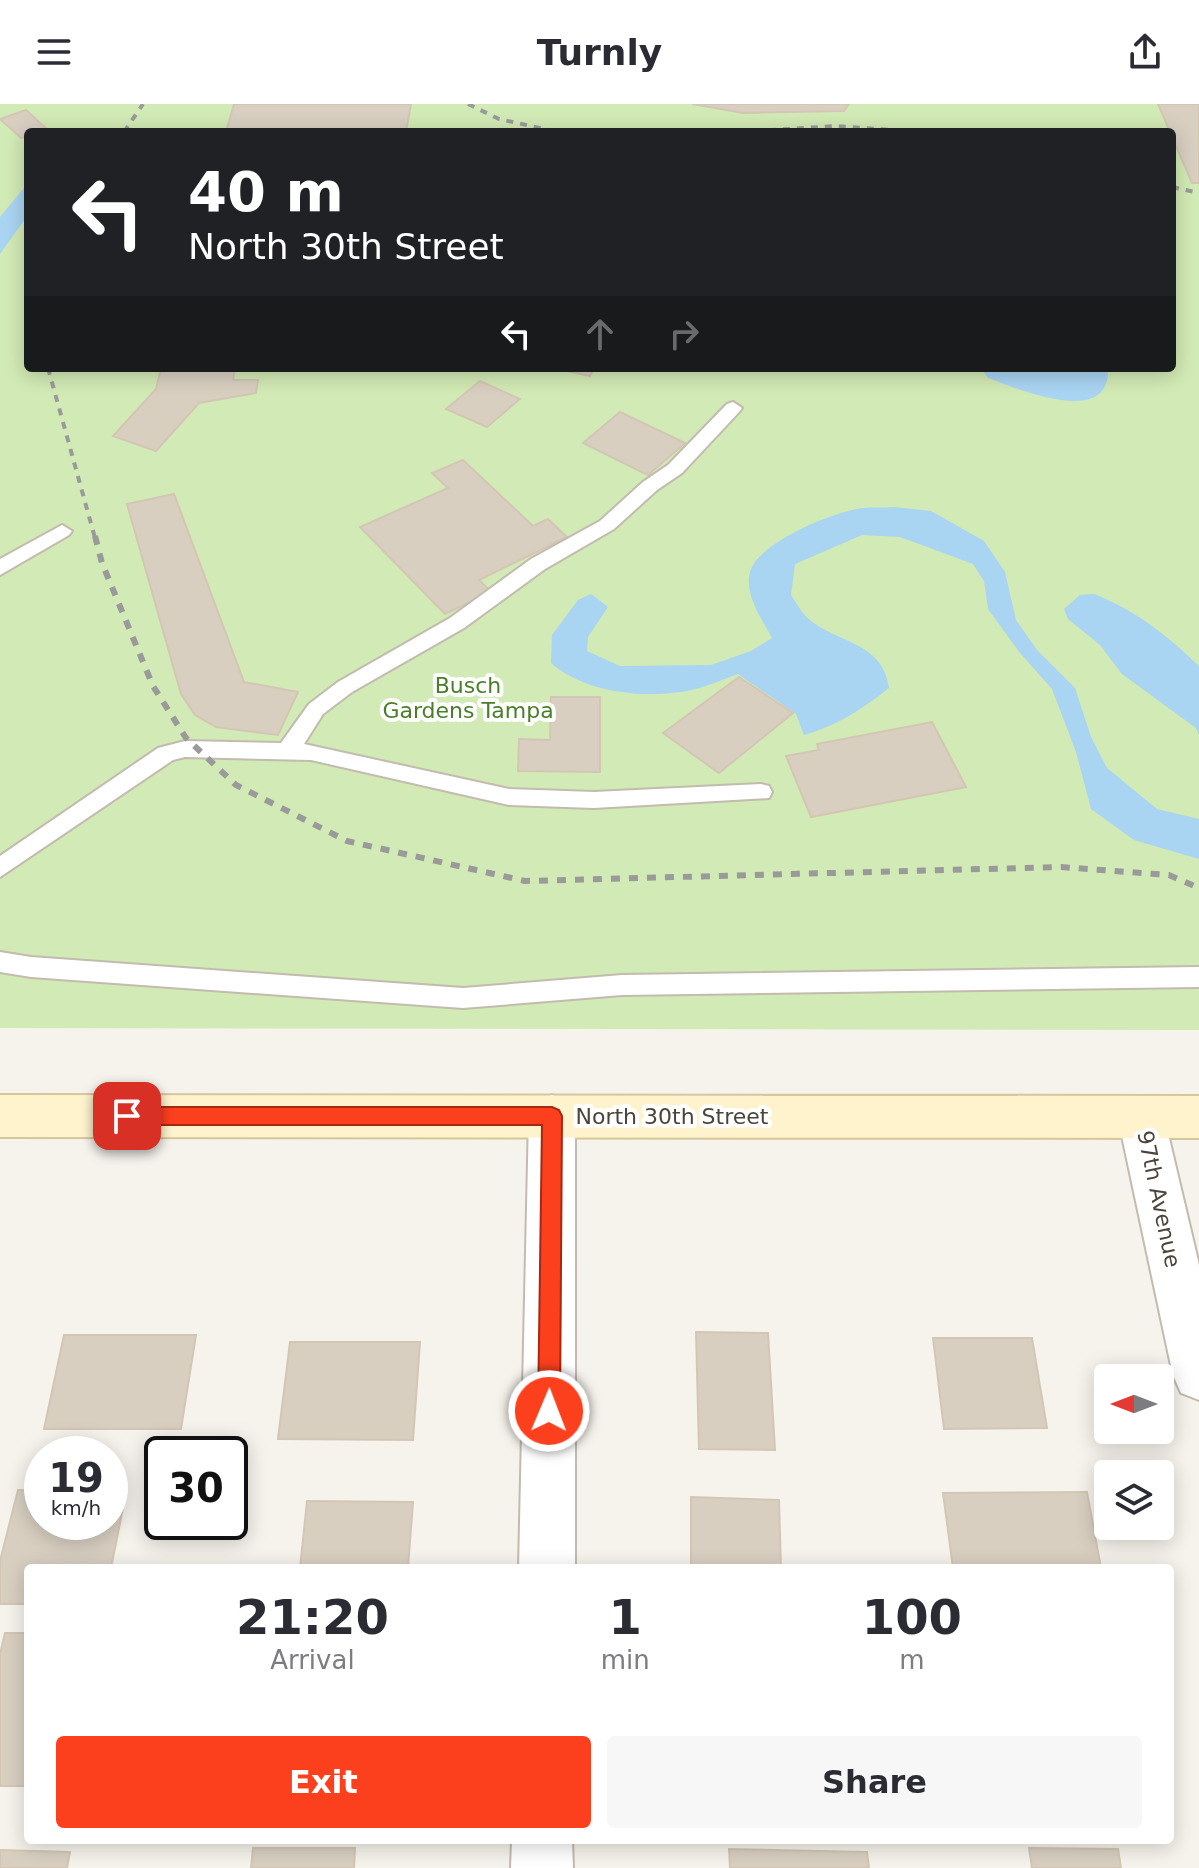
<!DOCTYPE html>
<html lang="en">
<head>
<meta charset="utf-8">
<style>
	body { margin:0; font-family:"DejaVu Sans",sans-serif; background:#f7f7f7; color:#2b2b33; height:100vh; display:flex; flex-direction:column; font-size:30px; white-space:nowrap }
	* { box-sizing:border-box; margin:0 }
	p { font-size:26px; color:#7c7c81 }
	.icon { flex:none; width:44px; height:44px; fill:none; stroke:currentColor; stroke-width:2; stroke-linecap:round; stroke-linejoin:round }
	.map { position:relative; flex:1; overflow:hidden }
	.details { position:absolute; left:24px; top:1460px; width:1150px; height:280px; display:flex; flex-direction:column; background:#fff; border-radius:8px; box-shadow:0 4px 20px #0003 }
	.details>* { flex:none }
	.top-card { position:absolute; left:24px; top:24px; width:1152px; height:244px; border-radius:8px; box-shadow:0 4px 20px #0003; background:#202124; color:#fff; overflow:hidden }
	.needle { width:52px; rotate:270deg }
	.buttons { position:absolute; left:1094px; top:1260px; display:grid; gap:16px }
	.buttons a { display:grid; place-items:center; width:80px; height:80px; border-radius:8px; background:#fff; box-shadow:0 4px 20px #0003; font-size:40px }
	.speed { position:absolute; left:24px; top:1332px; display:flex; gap:16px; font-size:40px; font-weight:700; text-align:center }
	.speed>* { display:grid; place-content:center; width:104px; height:104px; border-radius:50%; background:#fff; box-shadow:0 4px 20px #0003; line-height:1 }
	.speed small { font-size:20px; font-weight:400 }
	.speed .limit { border:4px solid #111; border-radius:12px; background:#fff; color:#111 }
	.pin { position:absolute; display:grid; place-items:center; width:68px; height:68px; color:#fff; margin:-34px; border-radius:16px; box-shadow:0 4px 12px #0006 }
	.me { position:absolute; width:88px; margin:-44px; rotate:1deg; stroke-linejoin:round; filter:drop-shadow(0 0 6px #0008) }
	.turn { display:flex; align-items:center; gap:28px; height:168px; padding:0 32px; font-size:36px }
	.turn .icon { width:104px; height:104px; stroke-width:2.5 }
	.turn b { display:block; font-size:56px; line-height:68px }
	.lanes { display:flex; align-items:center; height:76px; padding:0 32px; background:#0003; justify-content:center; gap:40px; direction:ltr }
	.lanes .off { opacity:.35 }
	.eta { display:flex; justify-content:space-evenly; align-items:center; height:136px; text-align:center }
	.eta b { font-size:48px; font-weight:800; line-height:56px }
	.primary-button { display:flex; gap:16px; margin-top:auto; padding:16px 32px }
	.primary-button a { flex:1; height:92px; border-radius:8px; background:#fc3f1d; color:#fff; font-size:32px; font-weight:800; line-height:92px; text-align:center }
	.primary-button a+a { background:#f7f7f7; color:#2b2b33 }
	header { display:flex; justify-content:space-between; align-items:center; height:104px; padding:0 32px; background:#fff; font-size:36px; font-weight:800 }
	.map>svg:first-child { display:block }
</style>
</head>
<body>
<header><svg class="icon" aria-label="menu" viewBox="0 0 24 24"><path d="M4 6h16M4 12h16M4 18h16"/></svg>Turnly<svg class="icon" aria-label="share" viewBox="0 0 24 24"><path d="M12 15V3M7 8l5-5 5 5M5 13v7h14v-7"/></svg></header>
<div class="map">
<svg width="1199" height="1764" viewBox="0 0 1199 1764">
	<rect width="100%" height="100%" fill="#f6f3ec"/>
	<path fill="#d2eab5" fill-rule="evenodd" d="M0 0H1199V926L0 924ZM28 28H1172V264H28Z"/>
	<g fill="#a9d4f2">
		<path d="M28 79V111L0 150V113Z"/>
		<path d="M981 264H1108C1111 325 1018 285 988 274Z"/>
		<path d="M894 403 931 407 984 437 1005 468 1016 516 1037 546 1075 584 1091 633 1107 664 1157 705 1199 715V755L1134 736 1091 705 1076 648 1052 585 1020 549 988 505 984 477 973 460 900 433 862 431 795 460 791 491C797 500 803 511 811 517 841 540 883 539 889 584 862 605 837 622 804 631L796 610 738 570C724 575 710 581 696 585 651 596 586 590 551 559L552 531 578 496 591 490 608 503 588 533 587 547 620 562 711 561 751 547 772 534C762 515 742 488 751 465 761 438 835 407 863 404 873 403 883 404 894 403Z"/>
		<path d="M1094 490C1135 506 1168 532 1199 562V631L1196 624 1122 570 1100 541 1068 515 1064 505 1080 491Z"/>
	</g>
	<g fill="#d8cfc1" stroke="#d3c7b4" stroke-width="2">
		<path d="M234 0H411L406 28H226Z"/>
		<path d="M692 0H849L844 7 743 9Z"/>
		<path d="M1158 0H1199V79H1192Z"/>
		<path d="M26 6 47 25 28 28V32L21 34 0 15Z"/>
		<path d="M161 264H235L233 276H258L256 289 199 299 156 347 113 332 156 285Z"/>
		<path d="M553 264H594L590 272Z"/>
		<path d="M480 277 520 295 487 323 446 305Z"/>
		<path d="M620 308 685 339 648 371 583 339Z"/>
		<path d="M463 356 533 422 548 415 567 433 479 476 491 488 445 510 360 423 448 384 432 369Z"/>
		<path d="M174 390 244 578 298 588 278 631 216 623 195 611 181 590 127 400Z"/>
		<path d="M739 573 793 609 719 669 663 629Z"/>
		<path d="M551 593H600V668L518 667 519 635 550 636Z"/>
		<path d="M932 618 966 683 811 713 786 652 819 646 817 640Z"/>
		<path d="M696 1228 768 1229 775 1346 699 1345Z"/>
		<path d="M64 1231H196L181 1325H44Z"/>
		<path d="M933 1234H1032L1047 1324 944 1325Z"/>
		<path d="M290 1238H420L413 1336 278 1335Z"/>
		<path d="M18 1386 42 1387V1418H110V1389H126L111 1464H28V1500H0V1457Z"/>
		<path d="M1087 1388 1101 1464H953L943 1389Z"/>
		<path d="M691 1393 779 1396 781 1464H691Z"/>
		<path d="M307 1397 413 1398 408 1464H300Z"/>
		<path d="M5 1529H28V1682H0V1550Z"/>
		<path d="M253 1744H355L354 1764H251Z"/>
		<path d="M1029 1744 1118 1745 1121 1764H1032Z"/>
		<path d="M729 1745 867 1748 869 1764H730Z"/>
		<path d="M0 1746 70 1748 67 1764H0Z"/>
	</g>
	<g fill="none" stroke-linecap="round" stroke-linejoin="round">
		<g stroke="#c2bbae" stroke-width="4">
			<g id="service">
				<path d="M733 298 742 304 739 308 682 369 657 386 614 425 545 465 464 524 352 588 323 610 304 640 509 685 594 688 761 680 769 682 772 688 769 694 594 704 509 701 311 656 185 653 173 656 0 773V752L158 644 185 637 281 639 309 600 338 578 450 514 531 455 600 417 643 378 668 361 727 300Z"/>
				<path d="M62 421 72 427 69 431 0 471V455Z"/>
				<path d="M0 848 31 853 463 884 622 871 1199 863V883L622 891 463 904 31 873 0 868Z"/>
			</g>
		</g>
		<g stroke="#c2bbae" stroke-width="4">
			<g id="minor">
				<path d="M552 991 568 997 575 1012V1464H519L529 1012 536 997Z"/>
				<path d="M1141 992 1157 998 1164 1013 1199 1161V1296L1181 1289 1173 1271 1118 1013 1125 998Z"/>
				<path d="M512 1736H572L573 1764H511Z"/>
			</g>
		</g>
		<g stroke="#d6c79b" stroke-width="4">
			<path id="secondary" d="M0 991 1199 992V1034L0 1033Z"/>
		</g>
		<use href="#service" fill="#fff" fill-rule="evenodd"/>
		<use href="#minor" fill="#fff" fill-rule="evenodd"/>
		<use href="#secondary" fill="#fff3cd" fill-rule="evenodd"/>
		<g stroke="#9a9a9a" stroke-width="4" stroke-dasharray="7 7" stroke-linecap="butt">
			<path d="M468 0 499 15 558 28"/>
			<path d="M124 28 143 0"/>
			<path d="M741 28 836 22 917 28"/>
			<path d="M1172 83 1199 89"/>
			<path d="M48 264 95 434"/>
		</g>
		<path stroke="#9a9a9a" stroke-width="6" stroke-dasharray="9 9" stroke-linecap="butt" d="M95 432 102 459 153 582 186 634 236 681 347 737 525 777 1061 763 1169 771 1199 784"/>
	</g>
	<path fill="#fc3f1d" stroke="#a42913" stroke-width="2" d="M127 1003H552L559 1006 562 1012 560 1307 557 1314 549 1318 542 1314 538 1307 542 1021H127L121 1018 118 1012 121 1006Z"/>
	<g text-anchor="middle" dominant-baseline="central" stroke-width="8" stroke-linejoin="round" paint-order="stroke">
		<g font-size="22" fill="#4a7f2a" stroke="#fff">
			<text x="468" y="581">Busch<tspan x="468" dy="25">Gardens Tampa</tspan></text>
		</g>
		<g font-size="22" fill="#4b4439" stroke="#fff">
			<text x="672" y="1012">North 30th Street</text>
			<text transform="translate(1159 1095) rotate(78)">97th Avenue</text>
		</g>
	</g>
</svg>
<div class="buttons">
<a><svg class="needle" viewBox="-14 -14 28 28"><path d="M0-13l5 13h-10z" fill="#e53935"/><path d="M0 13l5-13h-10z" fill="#7c7c81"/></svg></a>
<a><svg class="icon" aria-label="layers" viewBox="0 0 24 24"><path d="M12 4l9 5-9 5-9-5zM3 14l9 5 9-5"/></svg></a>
</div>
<div class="speed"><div>19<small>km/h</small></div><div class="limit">30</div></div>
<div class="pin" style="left:127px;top:1012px;background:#d93025"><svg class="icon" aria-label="arrive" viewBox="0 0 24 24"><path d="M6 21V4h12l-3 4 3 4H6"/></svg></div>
<svg class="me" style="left:549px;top:1307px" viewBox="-20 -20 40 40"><circle r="17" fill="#fc3f1d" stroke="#fff" stroke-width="3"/><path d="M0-11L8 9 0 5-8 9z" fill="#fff"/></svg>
<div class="top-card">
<div class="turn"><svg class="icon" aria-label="left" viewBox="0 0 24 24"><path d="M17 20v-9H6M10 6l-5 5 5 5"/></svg><div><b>40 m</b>North 30th Street</div></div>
<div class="lanes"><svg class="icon" aria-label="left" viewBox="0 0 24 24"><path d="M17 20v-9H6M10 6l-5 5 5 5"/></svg><svg class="icon off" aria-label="ahead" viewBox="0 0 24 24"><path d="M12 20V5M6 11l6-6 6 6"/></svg><svg class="icon off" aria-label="right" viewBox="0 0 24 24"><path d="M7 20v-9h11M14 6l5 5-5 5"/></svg></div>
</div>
<section class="details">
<div class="eta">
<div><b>21:20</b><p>Arrival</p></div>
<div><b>1</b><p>min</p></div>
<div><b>100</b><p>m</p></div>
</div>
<div class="primary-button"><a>Exit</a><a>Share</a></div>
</section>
</div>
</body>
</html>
